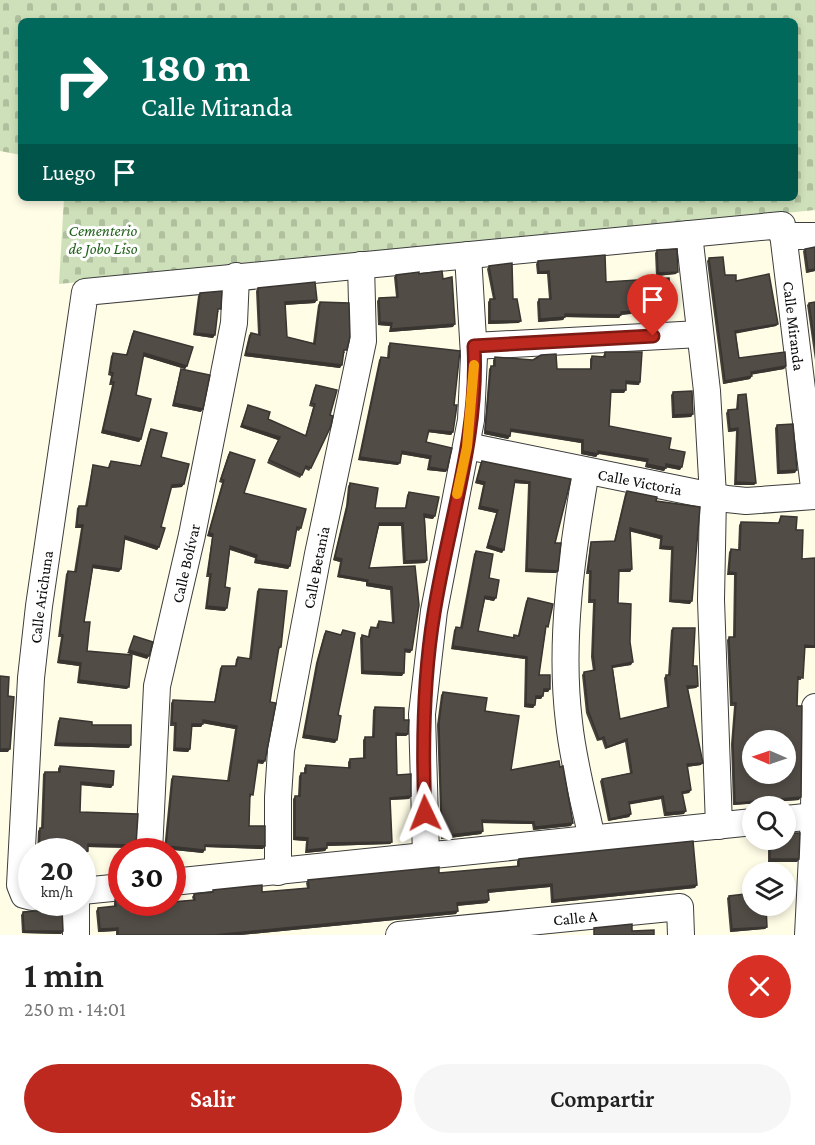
<!DOCTYPE html>
<html lang="es">
<head>
<meta charset="utf-8">
<style>
	body { margin:0; font-family:"Crimson Pro",serif; background:#f6f6f6; color:#222; height:100vh; display:flex; flex-direction:column; font-size:22px; white-space:nowrap }
	* { box-sizing:border-box; margin:0 }
	p { font-size:20px; color:#767676 }
	.icon { flex:none; width:33px; height:33px; fill:none; stroke:currentColor; stroke-width:2; stroke-linecap:round; stroke-linejoin:round }
	.map { position:relative; height:935px; overflow:hidden }
	.panel { display:flex; flex-direction:column; background:#fff; flex:1 }
	.panel>* { flex:none }
	.top-card { position:absolute; left:18px; top:18px; width:780px; height:183px; border-radius:9px; box-shadow:0 3px 9px #0003; background:#00695c; color:#fff; overflow:hidden }
	.needle { width:39px; rotate:272deg }
	.tools { position:absolute; left:742px; top:730px; display:grid; gap:12px }
	.tools a { display:grid; place-items:center; width:54px; height:54px; border-radius:50%; background:#fff; box-shadow:0 3px 9px #0003; font-size:30px }
	.speed { position:absolute; left:18px; top:838px; display:flex; gap:12px; font-size:30px; font-weight:700; text-align:center }
	.speed>* { display:grid; place-content:center; width:78px; height:78px; border-radius:50%; background:#fff; box-shadow:0 3px 9px #0003; line-height:1 }
	.speed small { font-size:15px; font-weight:400 }
	.speed .limit { border:9px solid #d22; background:#fff; color:#111 }
	.pin { position:absolute; display:grid; place-items:center; width:51px; height:51px; color:#fff; margin:-62px -26px; border-radius:50% 50% 50% 0; rotate:-45deg; box-shadow:0 0 6px #0007 }
	.pin .icon { rotate:45deg }
	.me { position:absolute; width:66px; margin:-33px; rotate:358deg; stroke-linejoin:round; filter:drop-shadow(0 0 4px #0008) }
	.turn { display:flex; align-items:center; gap:21px; height:126px; padding:0 24px; font-size:27px }
	.turn .icon { width:78px; height:78px; stroke-width:2.5 }
	.turn b { display:block; font-size:42px; line-height:51px }
	.then { display:flex; align-items:center; height:57px; padding:0 24px; background:#0003; gap:12px; font-size:22px }
	.round { display:grid; place-items:center; flex:none; width:63px; height:63px; border-radius:32px; background:#f6f6f6 }
	.summary { display:flex; align-items:center; justify-content:space-between; height:102px; padding:0 24px }
	h1 { font-size:36px; font-weight:600; line-height:45px }
	.cta { display:flex; gap:12px; margin-top:auto; padding:12px 24px }
	.cta a { flex:1; height:69px; border-radius:36px; background:#bd291e; color:#fff; font-size:24px; font-weight:600; line-height:69px; text-align:center }
	.cta a+a { background:#f6f6f6; color:#222 }
	.map>svg:first-child { display:block }
</style>
</head>
<body>
<div class="map">
<svg width="815" height="935" viewBox="0 0 815 935">
	<defs>
		<pattern id="cemetery-stones" width="16" height="16" patternUnits="userSpaceOnUse" patternTransform="scale(1.5)"><rect width="16" height="16" fill="#cee0b9"/><path d="M2 7V4a2 2 0 0 1 4 0v3zM10 15v-3a2 2 0 0 1 4 0v3z" fill="#b0bf9e"/></pattern>
	</defs>
	<rect width="100%" height="100%" fill="#fffde6"/>
	<path fill="url(#cemetery-stones)" d="M0 0H815V210L59 284 64 198H795V21H21V155L0 151Z"/>
	<g fill="none" stroke-linecap="round" stroke-linejoin="round">
		<g stroke="#3d3d3d" stroke-width="28">
			<g id="minor">
				<path d="M689 234 707 391 713 496 711 600 719 826"/>
				<path d="M783 236H815"/>
				<path d="M474 346 700 334"/>
				<path d="M586 471C572 552 559 640 569 722 573 762 584 800 592 839"/>
				<path d="M786 819 815 816"/>
				<path id="s1" d="M149 852 157 686 192 535 234 323 236 276"/>
				<path d="M426 856 422 714 434 611 471 420 474 356 468 255"/>
				<path id="s2" d="M278 872V797L281 750 318 554 363 341 361 265"/>
				<path d="M172 882 753 822"/>
				<path d="M82 891 122 887"/>
				<path id="s3" d="M32 897 24 895 20 885 31 678 39 606 85 292 782 225 815 496 746 501 727 499 467 446"/>
				<path d="M76 903V935"/>
				<path id="s4" d="M399 935 680 907 681 935"/>
				<path d="M808 935 814 816 815 707"/>
			</g>
		</g>
		<use href="#minor" stroke="#fff" stroke-width="26"/>
	</g>
	<g fill="#47413c">
		<path d="M815 247V271L806 273 803 251 805 249Z"/>
		<path d="M657 250 676 274 656 276 655 253Z"/>
		<path d="M709 258 725 275 736 281 778 324 776 326 736 333 739 358 786 366 784 369 752 374 750 379 723 384 707 261Z"/>
		<path d="M538 261 606 282 672 308 670 310 621 315 619 318 565 317 563 320 538 322 537 302 539 299H549L547 274H537L536 264Z"/>
		<path d="M489 266 513 299 519 323 488 324V302L490 299H493L487 269Z"/>
		<path d="M419 274 453 327 389 332 390 326 378 325 377 301 379 298 396 297 394 277 396 275Z"/>
		<path d="M258 288 315 303 285 305 287 337 313 343 318 305 320 302 345 353H343L340 368 244 356 249 335 251 333 258 334 256 291Z"/>
		<path d="M200 293 219 312H218L213 338 193 335 198 296Z"/>
		<path d="M815 302V360L807 305 809 303Z"/>
		<path d="M134 331 187 366 185 369 143 356 136 395 141 439 139 442 101 433 112 385H109L111 376 108 375 111 356 113 353 126 355 132 334Z"/>
		<path d="M390 343 454 405 453 432 451 435 428 432 426 442 446 472 427 470 429 459 401 454 398 465 358 460 379 360 381 357 387 358 388 346Z"/>
		<path d="M605 352 639 385 626 384 624 393H611L609 426 669 449 680 470 666 467 664 471 645 467 646 462 598 454 596 457 581 454V443L511 432 510 436 508 439 484 434 489 369 491 366H493V360L495 357 557 369H590V359L592 356H603Z"/>
		<path d="M181 369 201 412 172 406 180 372Z"/>
		<path d="M316 385 311 468 309 471 305 469 300 478 267 463 278 440 240 427 247 408 248 405 268 419 305 436 313 407 309 406 314 388Z"/>
		<path d="M673 392 693 414 691 417 672 418 671 395Z"/>
		<path d="M738 395 756 483 754 485H734L736 431 728 432 726 413 728 410 736 409 737 398Z"/>
		<path d="M777 425 795 473 777 474 775 428Z"/>
		<path d="M151 429 161 457 182 487 171 488 161 527 159 547 157 550 125 539 119 572 93 568 84 622 87 651 127 689 77 683 79 666 57 663 61 637H58L66 574 68 571 74 572 81 528H75L77 508 79 506H85L92 468 93 465 108 468 109 464 111 461 140 466 149 432Z"/>
		<path d="M230 452 244 493 301 528 299 531 296 530 290 566 288 569 254 563 255 558 230 550 225 587V611L205 609 209 577H206L212 537 207 536 222 483 219 482 228 455Z"/>
		<path d="M482 461 571 479 555 543 558 571 556 573 525 572 528 484 515 483 502 553 486 548 496 513 478 509 483 485 475 483 480 464Z"/>
		<path d="M350 483 375 508H405L407 495 409 492 433 519 425 518 427 560 425 563 403 564 401 526H379L369 568 415 566 412 650 410 653 405 652 402 676 361 674 360 638 362 635 368 637 369 630 371 627 376 628 377 624 379 621 392 623 390 590 366 586V582L337 577 340 562 333 560 346 506 348 486Z"/>
		<path d="M627 491 656 501 700 507 690 604 669 602 671 550 659 549 660 539 630 531 632 569 630 572H619L618 603 630 642 631 665 613 668 620 719 667 707 664 678 666 675H668L671 630 673 628 693 666 698 686 696 688 688 689 701 765 687 767 691 790 689 793 683 794 684 814 664 816 661 799 629 804 631 814 629 817 608 821 600 781 602 779 630 773 625 742 605 749 602 740 597 741 586 713 582 675 584 672 593 671 591 657 593 603H588L589 574H586L590 545 591 542 614 541 625 494Z"/>
		<path d="M781 516 796 530 802 559 815 648H805L801 680H798L797 706 799 800 733 805 731 744 734 706H730L727 640 729 637H733L734 575H727L729 552 731 549 738 550 739 525 741 522 778 523Z"/>
		<path d="M476 551 489 578 494 601 485 599 478 631 512 638 514 635H518L526 601 528 598 546 629 539 675 550 689 548 692H544L541 699H536L535 705 533 708 524 707 525 659 451 649 454 630 456 627 460 628 474 554Z"/>
		<path d="M259 589 281 647 278 650 270 702 263 764 258 763 251 797H250L249 826 263 849 205 847 203 853 164 849 171 779 173 776 227 781 235 729 203 723 201 727H192L190 749 188 752 173 751 174 726H170L171 703 173 700 214 702 220 668 222 666H235L236 659 238 657 249 659 257 591Z"/>
		<path d="M343 630 338 715 335 743 302 738 316 663 324 634 326 631 340 635Z"/>
		<path d="M443 692 485 711 511 770 571 826 533 830 532 824 482 823 483 831 481 834 441 839 437 725 441 695Z"/>
		<path d="M375 707 404 720 408 734 406 736H396L397 775 411 796 409 799 390 800 392 842 390 844 327 846V848L325 851 305 853 306 841 293 840V799L295 796H298L299 776 301 773H304V768L306 765 348 768V762L350 759 363 758V740L365 737H372L373 710Z"/>
		<path d="M60 718 92 725 129 748 54 746 58 721Z"/>
		<path d="M60 766 113 785 111 788 81 785 80 812 134 848 88 847V851L86 854 82 852H37L38 831 40 828H41L43 774 45 772H58V768Z"/>
		<path d="M768 840H786L799 859 797 862H768Z"/>
		<path d="M519 859 695 888 551 903 550 887 488 893 489 900 487 903 457 906 456 914 240 935H116V931L98 932 96 911 98 908 114 907V903L115 900 131 906 193 900 192 897 194 894 212 893 213 890 262 892 307 888 306 883 308 880 439 873 517 866V861Z"/>
		<path d="M729 896 767 927 765 929 730 932 727 898Z"/>
		<path d="M23 912 63 931 61 934 22 933 21 915Z"/>
	</g>
	<g fill="#393531">
		<path d="M815 269V271L806 273 808 270Z"/>
		<path d="M549 271 547 274H537L539 272Z"/>
		<path d="M678 272 676 274 656 276 658 273Z"/>
		<path d="M317 300 315 303 283 305 285 302Z"/>
		<path d="M672 308 670 310 619 315 621 312Z"/>
		<path d="M565 314 621 315 619 318 563 317Z"/>
		<path d="M565 317 563 320 538 322 540 319Z"/>
		<path d="M490 321H521L519 323 488 324Z"/>
		<path d="M380 322 392 323 390 326 378 325Z"/>
		<path d="M455 324 453 327 389 332 391 329Z"/>
		<path d="M778 324 776 326 734 334 735 331Z"/>
		<path d="M195 333 215 335 213 338 193 335Z"/>
		<path d="M144 353 187 366 185 369 142 356Z"/>
		<path d="M246 353 342 365 340 368 244 356Z"/>
		<path d="M786 366 784 369 750 375 751 372Z"/>
		<path d="M752 376 750 379 723 384 725 381Z"/>
		<path d="M626 381 640 382 639 385 624 384Z"/>
		<path d="M611 390H626L624 393H609Z"/>
		<path d="M174 403 203 409 201 412 172 406Z"/>
		<path d="M693 414 691 417 672 418 674 415Z"/>
		<path d="M242 425 280 437 278 440 240 427Z"/>
		<path d="M738 428 736 431 728 432 730 429Z"/>
		<path d="M511 429 583 440 581 443 509 431Z"/>
		<path d="M103 430 141 439 139 442 101 433Z"/>
		<path d="M429 430 453 432 451 435 427 432Z"/>
		<path d="M485 431 510 436 508 439 484 434Z"/>
		<path d="M402 451 431 456 429 459 400 454Z"/>
		<path d="M583 451 598 454 596 457 581 454Z"/>
		<path d="M598 451 648 459 646 462 596 453Z"/>
		<path d="M360 457 400 463 398 465 358 460Z"/>
		<path d="M647 464 666 468 664 471 645 467Z"/>
		<path d="M666 464 682 467 680 470 664 467Z"/>
		<path d="M429 467 447 470 446 472 427 470Z"/>
		<path d="M797 470 795 473 777 474 779 471Z"/>
		<path d="M477 480 485 482 483 485 475 483Z"/>
		<path d="M515 480 530 482 528 484 513 483Z"/>
		<path d="M736 482 756 483 754 485H734Z"/>
		<path d="M184 484 182 487 170 488 172 485Z"/>
		<path d="M480 506 498 510 496 513 478 509Z"/>
		<path d="M424 514 435 516 433 519 423 517Z"/>
		<path d="M379 523H403L401 526H377Z"/>
		<path d="M77 525H83L81 528H75Z"/>
		<path d="M630 528 662 536 660 539 628 531Z"/>
		<path d="M209 533 213 534 212 537 207 536Z"/>
		<path d="M125 536 159 547 157 550 123 539Z"/>
		<path d="M488 545 504 550 502 553 486 548Z"/>
		<path d="M230 546 257 555 255 558 228 549Z"/>
		<path d="M661 546 673 547 671 550 659 549Z"/>
		<path d="M335 557 342 559 340 562 333 560Z"/>
		<path d="M256 560 290 566 288 569 254 563Z"/>
		<path d="M427 560 425 563 403 564 405 561Z"/>
		<path d="M93 565 121 569 119 572 92 568Z"/>
		<path d="M527 569 558 571 556 573 525 572Z"/>
		<path d="M632 569 630 572H618L619 570Z"/>
		<path d="M729 572 736 573 734 575H727Z"/>
		<path d="M339 575 368 580 366 582 337 577Z"/>
		<path d="M367 583 392 587 390 590 366 586Z"/>
		<path d="M485 596 496 598 494 601 483 599Z"/>
		<path d="M671 600 692 601 690 604 669 602Z"/>
		<path d="M207 606 227 608 225 611 205 609Z"/>
		<path d="M805 645 815 646V648H803Z"/>
		<path d="M453 646 527 657 525 659 451 649Z"/>
		<path d="M405 649 412 650 410 653 403 652Z"/>
		<path d="M129 650 149 656 147 659 127 653Z"/>
		<path d="M59 660 81 663 79 666 57 663Z"/>
		<path d="M633 662 631 665 610 668 612 666Z"/>
		<path d="M363 671 404 673 402 676 361 674Z"/>
		<path d="M79 680 129 687 127 689 77 683Z"/>
		<path d="M687 686H698L696 688 685 689Z"/>
		<path d="M544 689H550L548 692H542Z"/>
		<path d="M536 696H543L541 699H535Z"/>
		<path d="M526 704 535 705 533 708 524 707Z"/>
		<path d="M203 720 237 726 235 729 201 723Z"/>
		<path d="M192 724H203L201 727H190Z"/>
		<path d="M396 733 408 734 406 736H394Z"/>
		<path d="M304 735 337 740 335 743 302 738Z"/>
		<path d="M627 739 625 742 605 749 607 747Z"/>
		<path d="M56 743 131 745 129 748 54 746Z"/>
		<path d="M175 748 190 749 188 752 173 751Z"/>
		<path d="M0 749H10L8 752H0Z"/>
		<path d="M258 760 265 761 263 764 256 763Z"/>
		<path d="M703 763 701 765 685 767 687 764Z"/>
		<path d="M81 782 113 785 111 788 79 785Z"/>
		<path d="M691 790 689 793 681 794 682 792Z"/>
		<path d="M411 796 409 799 388 800 390 798Z"/>
		<path d="M663 796 661 799 627 805 629 802Z"/>
		<path d="M801 797 799 800 733 805 735 803Z"/>
		<path d="M686 811 684 814 664 816 666 813Z"/>
		<path d="M631 814 629 817 608 821 610 819Z"/>
		<path d="M482 820 534 822 532 824 480 823Z"/>
		<path d="M573 823 571 826 533 830 535 827Z"/>
		<path d="M483 831 481 834 441 839 442 836Z"/>
		<path d="M295 837 308 838 306 841 293 840Z"/>
		<path d="M392 842 390 844 325 846 327 843Z"/>
		<path d="M88 844 136 845 134 848 86 847Z"/>
		<path d="M205 845 265 846 263 849 204 847Z"/>
		<path d="M166 846 205 850 203 853 164 849Z"/>
		<path d="M327 848 325 851 305 853 307 850Z"/>
		<path d="M67 850 88 851 86 854 82 853V852H65Z"/>
		<path d="M770 859H799L797 862H768Z"/>
		<path d="M552 884 550 887 486 893 488 890Z"/>
		<path d="M697 885 695 888 551 903 553 900Z"/>
		<path d="M489 900 487 903 455 906 457 903Z"/>
		<path d="M458 911 456 914 240 935H214Z"/>
		<path d="M767 927 765 929 730 932 732 929Z"/>
		<path d="M118 928 116 931 98 932 100 929Z"/>
		<path d="M24 931H63L61 934 22 933Z"/>
	</g>
	<g fill="#524c46" stroke="#393531" stroke-width="1.5" fill-rule="evenodd">
		<path d="M815 247V269L808 270 805 249Z"/>
		<path d="M677 249 678 272 658 273 657 250Z"/>
		<path d="M605 255 606 282 669 278 672 308 621 312V315L565 314V317L540 319 539 299H551L549 271 539 272 538 261Z"/>
		<path d="M723 257 725 275H736V281L769 274 778 324 735 331 739 358 785 352 786 366 751 372 752 376 725 381 709 258Z"/>
		<path d="M512 263 513 299H517L521 321H490V299H495L489 266Z"/>
		<path d="M442 271 443 279 452 277 455 324 391 329 392 323 380 322 379 298 398 297 396 275 419 272V274Z"/>
		<path d="M315 282 317 300 285 302 287 337 315 344 320 302 349 303 350 337 347 350H344L342 365 246 353 251 333 260 335 258 288Z"/>
		<path d="M222 291 221 309H218L215 335 195 333 200 293Z"/>
		<path d="M815 302V345L809 303Z"/>
		<path d="M134 331 193 347 187 366 144 353 136 395 151 399 141 439 103 430 114 382H111L113 373 110 372 113 353 127 355Z"/>
		<path d="M390 343 460 351 454 405H457L453 432 429 430 426 442 452 448 447 470 429 467 431 456 402 451 400 463 360 457 381 357 389 358Z"/>
		<path d="M605 352H642L640 382 626 381V390H611L609 426 671 438 669 449 685 452 682 467 666 464V468L647 464 648 459 598 451V454L583 451V440L511 429 510 436 485 431 491 366H495V357L533 360 541 355 556 354 557 369H591L592 356 605 357Z"/>
		<path d="M181 369 210 375 203 409 174 403Z"/>
		<path d="M316 385 337 390 330 415 333 416 331 426 311 468 306 466 302 475 269 460 280 437 242 425 248 405 270 412 268 419 306 436 315 404 311 403Z"/>
		<path d="M692 391 693 414 674 415 673 392Z"/>
		<path d="M746 394 756 483 736 482 738 428 730 429 728 410 738 409V395Z"/>
		<path d="M793 424 797 470 779 471 777 425Z"/>
		<path d="M151 429 167 433 161 457 189 464 184 484 172 485 161 527 165 528 159 547 125 536 121 569 93 565 84 622H90L87 651 132 655 129 687 79 680 81 663 59 660 63 635 60 634 68 571 76 572 83 525H77L79 506H87L93 465 109 468 111 461 141 466Z"/>
		<path d="M230 452 255 460 244 493 306 509 301 528 297 527 290 566 256 560 257 555 230 546 225 587 230 588 227 608 207 606 211 574H208L213 534 209 533 224 480 221 479Z"/>
		<path d="M482 461 571 479 555 543H561L558 571 527 569 530 482 515 480 504 550 488 545 498 510 480 506 485 482 477 480Z"/>
		<path d="M350 483 378 488 375 508H406L409 492 439 497 435 516 424 514 427 560 405 561 403 523H379L369 568 415 566 419 605 412 650 405 649 404 673 363 671 362 635 369 637 371 627 378 628 379 621 394 623 392 587 367 583 368 580 339 575 342 559 335 557 348 503Z"/>
		<path d="M627 491 657 497 656 501 700 507 692 601 671 600 673 547 661 546 662 536 630 528 632 569 619 570 618 603 631 604 630 642 633 662 612 666 620 719 669 707 666 675H670L673 628H695L693 666H697L698 686H687L703 763 687 764 691 790 682 792 686 811 666 813 663 796 629 802 631 814 610 819 602 779 632 773 627 739 607 747 604 737 599 739 588 710 584 672 595 670 593 654 595 600H590L591 571H588L591 542 615 541Z"/>
		<path d="M781 516 797 517 796 530H803L802 559 815 558V646L805 645 803 678 798 677 797 706H802L801 797 735 803 733 741 736 703H732L729 637H735L736 573 729 572 731 549 740 550 741 522 779 523ZM753 741H786V774H753Z"/>
		<path d="M476 551 493 554 489 578 499 580 496 598 485 596 478 631 514 638V635L519 636 528 598 553 604 548 627 546 626 539 675H550V689H544L543 696H536L535 705 526 704 527 657 453 646 456 627 462 628Z"/>
		<path d="M259 589 287 591 281 647H279L270 702 276 703 265 761 258 760 253 795 250 794 249 826H265V846L205 845V850L166 846 173 776 229 781 237 726 203 720V724H192L190 749 175 748 176 723H172L173 700 215 702 222 666H236L238 657 251 659Z"/>
		<path d="M343 630 355 633 338 715 341 716 337 740 304 735 318 660 326 631 341 635Z"/>
		<path d="M134 636 153 642 149 656 129 650Z"/>
		<path d="M0 676 9 677 8 696 14 697 10 749H0Z"/>
		<path d="M443 692 487 698 485 711 519 716 511 770 559 761 560 767 563 766 573 823 535 827 534 822 482 820 483 831 442 836 439 723Z"/>
		<path d="M375 707 404 708V720H409L408 734 396 733 397 775 411 774V796L390 798 392 842 327 843V848L307 850 308 838 295 837V796H300L301 773H306V765L350 768V759L365 758V737H374Z"/>
		<path d="M60 718 92 722V725H131V745L56 743Z"/>
		<path d="M60 766 114 771 113 785 81 782 80 812 138 814 136 845 88 844V851L67 850V852H39L40 828H43L45 772H60Z"/>
		<path d="M786 833H800L799 859H770V840H786Z"/>
		<path d="M693 841 697 885 553 900 552 884 488 890 489 900 457 903 458 911 214 935H118V928L100 929 98 908 116 906 115 900 122 899V903H131V906L172 903V902L195 900 194 894 213 892V890L262 885V892L309 888 308 880 439 867V873L519 866V859Z"/>
		<path d="M753 893V906H766L767 927 732 929 729 896Z"/>
		<path d="M62 909 63 931H24L23 912Z"/>
		<path d="M632 924V931L654 930V935H594V928Z"/>
	</g>
	<g fill="none" stroke-linecap="round" stroke-linejoin="round">
		<g stroke="#7b1b14" stroke-width="15">
			<path id="route" d="M425 813C422 745 423 680 434 613 448 524 479 436 474 346L653 336"/>
		</g>
		<use href="#route" stroke="#bd291e" stroke-width="10"/>
		<path stroke="#f59e0b" stroke-width="10" d="M457 494 467 447 474 365"/>
	</g>
	<g text-anchor="middle" dominant-baseline="central" stroke-width="6" stroke-linejoin="round" paint-order="stroke">
		<g font-size="16" font-style="italic" fill="#206219" stroke="#fff">
			<text x="103" y="230">Cementerio<tspan x="103" dy="18">de Jobo Liso</tspan></text>
		</g>
		<g font-size="16" fill="#0a0a0a" stroke="#fff">
			<text stroke="none"><textPath href="#s3" startOffset="1418">Calle Miranda</textPath></text>
			<text transform="translate(640 482) rotate(11)">Calle Victoria</text>
			<text stroke="none"><textPath href="#s1" startOffset="292">Calle Bolívar</textPath></text>
			<text stroke="none"><textPath href="#s2" startOffset="308">Calle Betania</textPath></text>
			<text stroke="none"><textPath href="#s3" startOffset="308">Calle Arichuna</textPath></text>
			<text stroke="none"><textPath href="#s4" startOffset="177">Calle A</textPath></text>
		</g>
	</g>
</svg>
<div class="tools">
<a><svg class="needle" viewBox="-14 -14 28 28"><path d="M0-13l5 13h-10z" fill="#e53935"/><path d="M0 13l5-13h-10z" fill="#767676"/></svg></a>
<a><svg class="icon" aria-label="search" viewBox="0 0 24 24"><circle cx="10" cy="10" r="6"/><path d="M15 15l6 6"/></svg></a>
<a><svg class="icon" aria-label="layers" viewBox="0 0 24 24"><path d="M12 4l9 5-9 5-9-5zM3 14l9 5 9-5"/></svg></a>
</div>
<div class="speed"><div>20<small>km/h</small></div><div class="limit">30</div></div>
<div class="pin" style="left:653px;top:336px;background:#d93025"><svg class="icon" aria-label="arrive" viewBox="0 0 24 24"><path d="M6 21V4h12l-3 4 3 4H6"/></svg></div>
<svg class="me" style="left:425px;top:813px" viewBox="-20 -20 40 40"><path d="M0-17L14 15 0 8-14 15z" fill="#bd291e" stroke="#fff" stroke-width="4"/></svg>
<div class="top-card">
<div class="turn"><svg class="icon" aria-label="right" viewBox="0 0 24 24"><path d="M7 20v-9h11M14 6l5 5-5 5"/></svg><div><b>180 m</b>Calle Miranda</div></div>
<div class="then">Luego<svg class="icon" aria-label="arrive" viewBox="0 0 24 24"><path d="M6 21V4h12l-3 4 3 4H6"/></svg></div>
</div>
</div>
<section class="panel">
<div class="summary"><div><h1>1 min</h1><p>250 m · 14:01</p></div><a class="round" style="background:#d93025;color:#fff"><svg class="icon" aria-label="close" viewBox="0 0 24 24"><path d="M6 6l12 12M18 6L6 18"/></svg></a></div>
<div class="cta"><a>Salir</a><a>Compartir</a></div>
</section>
</body>
</html>
